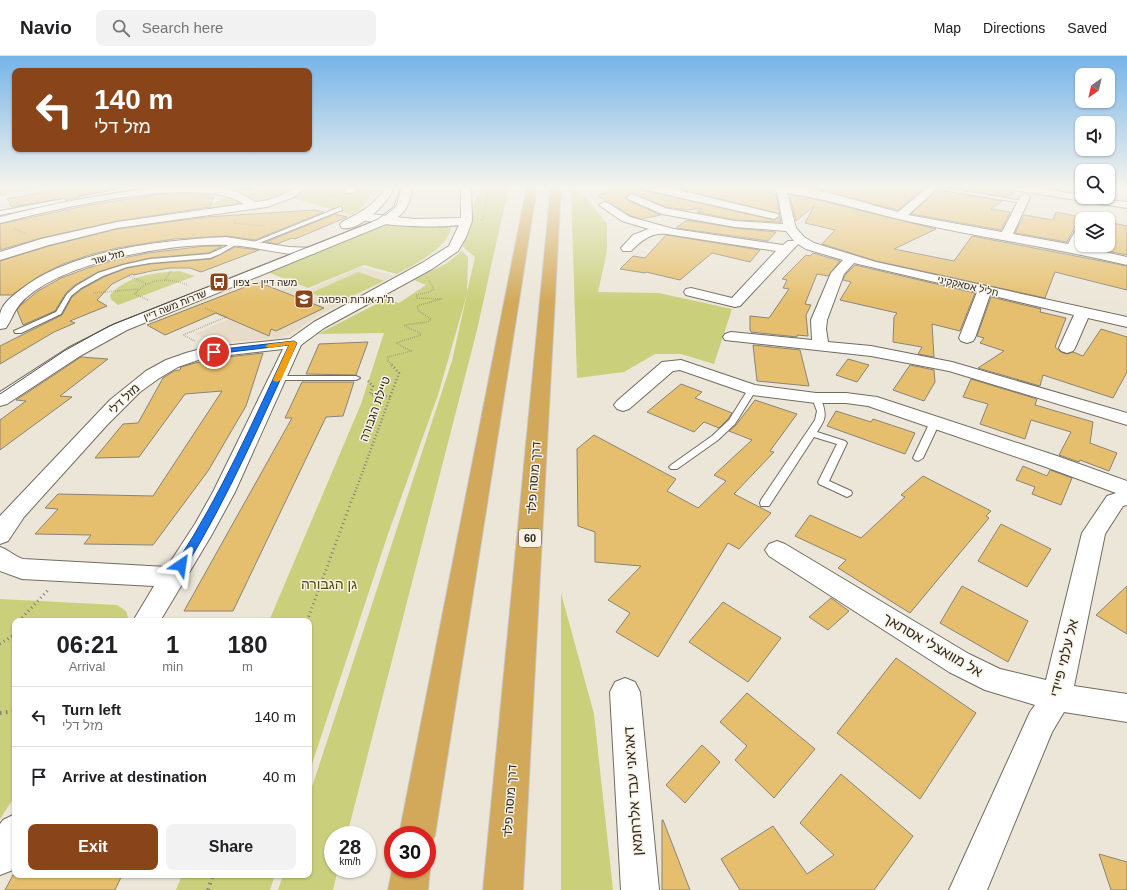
<!DOCTYPE html>
<html lang="en">
<head>
<meta charset="utf-8">
<style>
	body { margin:0; font-family:Arial,Heebo,sans-serif; background:#f2f2f2; color:#202124; height:100vh; display:flex; flex-direction:column; font-size:15px; white-space:nowrap }
	* { box-sizing:border-box; margin:0 }
	p { font-size:13px; color:#757577 }
	.icon { flex:none; width:22px; height:22px; fill:none; stroke:currentColor; stroke-width:2; stroke-linecap:round; stroke-linejoin:round }
	.map { position:relative; flex:1; overflow:hidden }
	.details { position:absolute; left:12px; top:562px; width:300px; height:260px; display:flex; flex-direction:column; background:#fff; border-radius:8px; box-shadow:0 1px 3px #0004 }
	.details>* { flex:none }
	.banner { position:absolute; left:12px; top:12px; width:300px; height:84px; border-radius:8px; box-shadow:0 1px 3px #0004; background:#89441a; color:#fff; overflow:hidden }
	.needle { width:26px; rotate:214deg }
	.controls { position:absolute; left:1075px; top:12px; display:grid; gap:8px }
	.controls a { display:grid; place-items:center; width:40px; height:40px; border-radius:8px; background:#fff; box-shadow:0 1px 3px #0004; font-size:20px }
	.speed { position:absolute; left:324px; top:770px; display:flex; gap:8px; font-size:20px; font-weight:700; text-align:center }
	.speed>* { display:grid; place-content:center; width:52px; height:52px; border-radius:50%; background:#fff; box-shadow:0 1px 3px #0004; line-height:1 }
	.speed small { font-size:10px; font-weight:400 }
	.speed .limit { border:6px solid #d22; background:#fff; color:#111 }
	.pin { position:absolute; display:grid; place-items:center; width:34px; height:34px; color:#fff; margin:-17px; border:2px solid #fff; border-radius:50%; box-shadow:0 1px 4px #0007 }
	.me { position:absolute; width:44px; margin:-22px; rotate:32deg; stroke-linejoin:round; filter:drop-shadow(0 0 3px #0008) }
	.turn { display:flex; align-items:center; gap:14px; height:84px; padding:0 16px; font-size:18px }
	.turn .icon { width:52px; height:52px; stroke-width:2.5 }
	.turn b { display:block; font-size:28px; line-height:34px }
	.eta { display:flex; justify-content:space-evenly; align-items:center; height:68px; text-align:center }
	.eta b { font-size:24px; font-weight:700; line-height:28px }
	.button { display:flex; gap:8px; margin-top:auto; padding:8px 16px }
	.button a { flex:1; height:46px; border-radius:8px; background:#89441a; color:#fff; font-size:16px; font-weight:700; line-height:46px; text-align:center }
	.button a+a { background:#f2f2f2; color:#202124 }
	ul { padding:0; list-style:none }
	li { display:flex; align-items:center; gap:12px; height:60px; padding:0 16px; border-top:1px solid #e0e0e0 }
	li div { flex:1 }
	li b { display:block; font-size:15px }
	li em { font-style:normal }
	header { display:flex; align-items:center; gap:24px; box-sizing:border-box; height:56px; padding:0 20px; background:#fff; border-bottom:1px solid #e0e0e0 }
	header strong { font-size:19px }
	nav { display:flex; gap:22px; margin-inline-start:auto; font-size:14px }
	.search { width:280px; height:36px; background:#f2f2f2; display:flex; align-items:center; gap:10px; box-sizing:border-box; padding:0 14px; border-radius:8px; color:#757577; font-size:15px }
	.map>svg:first-child { display:block }
</style>
</head>
<body>
<header>
<strong>Navio</strong>
<div class="search"><svg class="icon" aria-label="search" viewBox="0 0 24 24"><circle cx="10" cy="10" r="6"/><path d="M15 15l6 6"/></svg>Search here</div>
<nav><a>Map</a><a>Directions</a><a>Saved</a></nav>
</header>
<div class="map">
<svg width="1127" height="834" viewBox="0 0 1127 834">
	<rect width="100%" height="100%" fill="#ece6d8"/>
	<path fill="#e6dcc7" d="M361 211 394 220 319 259 290 278 279 282 215 287 195 278 248 255 238 251 290 230 306 235Z"/>
	<g fill="#cacf7b">
		<path d="M0 130H53L0 140Z"/>
		<path d="M263 130H290C278 145 261 147 244 140L263 134 259 132Z"/>
		<path d="M484 130H510L502 161 477 274 347 779H333V813H338L333 834H278L283 819H309V740L452 305 467 238 438 339 388 478 309 717V565H269L361 348 384 277 318 278 386 243 399 247 426 229 414 224 447 207 462 195 468 201 467 236 475 201 462 190 470 167 475 145Z"/>
		<path d="M374 133 363 151 352 159 289 141 304 134Z"/>
		<path d="M571 133C586 137 596 155 607 167V195L598 236 659 237 732 253 714 308 681 298H655L624 316 577 322Z"/>
		<path d="M227 141 239 146 240 148 236 150 208 153 213 148Z"/>
		<path d="M385 169 443 170 451 172C449 191 412 210 397 218L364 209 308 232 267 216Z"/>
		<path d="M179 215 195 220 118 249 111 243 110 239C128 219 154 217 179 215Z"/>
		<path d="M358 216 384 225 337 247 311 237Z"/>
		<path d="M561 537 594 658 613 834H561Z"/>
		<path d="M0 543 117 549 126 555 129 565H15V740L0 763Z"/>
		<path d="M182 819H275L270 834H176Z"/>
	</g>
	<g fill="#e5bf6d" stroke="#8a8477">
		<path d="M78 130H128L78 140 77 142 67 144 64 142 12 151 9 148 11 147 7 143Z"/>
		<path d="M609 130H637L643 134 774 164 780 161 781 166 735 164 697 156 703 152 687 154 665 151 631 137 626 141 627 144 661 159 641 163 631 160 598 140 609 135Z"/>
		<path d="M668 130H737L776 138 780 158Z"/>
		<path d="M814 130H835L833 132 850 136 851 130H927L898 154 810 132Z"/>
		<path d="M941 130H982L1015 137 1008 141 944 131 940 134 942 135 1002 145 991 153 1010 156 1001 174 911 158Z"/>
		<path d="M161 138H195L214 140 210 151 117 165 41 182 0 194V168L89 149Z"/>
		<path d="M791 139 818 144 936 173 894 193 954 205 972 180 1127 210V234L1055 216 1045 242 876 205 822 188 835 174 805 167 814 150 796 165 790 141Z"/>
		<path d="M314 154 324 156 255 184 226 180 174 183 117 192 89 199 63 208 39 220 12 239H0V205L49 190 117 173 206 161Z"/>
		<path d="M1056 156 1080 161 1067 186 1015 177 1024 159 1053 164Z"/>
		<path d="M335 158 347 161 295 183 292 182 277 188 266 186Z"/>
		<path d="M687 164 735 172 776 176 768 185 676 172Z"/>
		<path d="M1108 166 1127 170V199L1080 189H1108Z"/>
		<path d="M666 179 673 180 760 194 750 206 712 197 680 224 646 216 645 217 620 213 633 200 645 202Z"/>
		<path d="M205 190H222L209 197 150 202 123 208 98 216 75 229 66 237 55 255 23 269 17 254 21 249 38 235 61 222 88 212 118 203 148 197Z"/>
		<path d="M235 191 259 194 201 216 190 212H170L151 215 134 219 132 218 112 228 97 244 107 250 70 265 75 267 54 276 0 308V290L62 259 72 241 82 233 104 221 127 212 150 208 211 203Z"/>
		<path d="M813 197 840 205 828 220 817 218 805 248 811 249 806 259 808 280 797 279V281L751 276 750 274V260L769 262 789 233 783 232 787 224 782 223 806 199 810 200Z"/>
		<path d="M855 209 975 237 960 275 932 268 934 301 918 298 922 291 893 286 894 261 897 257 840 244 851 226 843 224 845 219Z"/>
		<path d="M258 226 324 252 276 275 271 273 269 280 216 257 165 279 147 269Z"/>
		<path d="M991 241 1041 253 1040 256 1066 262 1055 291 1061 296 1067 298 1073 296 1083 300 1101 273 1127 281V316L1113 342 1043 319 1040 330 978 312 1004 295 980 287 984 282 977 280Z"/>
		<path d="M368 286 356 319 306 318 319 288Z"/>
		<path d="M753 289 800 294 809 330 757 325Z"/>
		<path d="M263 297 246 350 208 415 153 489 84 488 91 479 35 478 58 453 45 452 58 438 153 440 222 335 185 338 139 401 95 402 123 368 138 367 163 322 174 315 180 314 181 311 195 307 209 305 210 303Z"/>
		<path d="M81 301 108 303 60 340 72 341 0 394V364L26 345 16 344Z"/>
		<path d="M848 303 869 309 857 326 836 319Z"/>
		<path d="M910 309 934 314 935 326 924 345 893 334Z"/>
		<path d="M971 323 1037 343 1035 349 1093 366 1090 387 1117 397 1109 415 1080 404 1079 406 1059 399 1071 376 1031 364 1025 383 980 368 988 348 963 341Z"/>
		<path d="M302 326H354L343 360 326 361 233 555H184L292 362H285Z"/>
		<path d="M681 328 702 336 695 342 732 357 728 363 719 372 704 366 694 376 647 356Z"/>
		<path d="M755 344 797 358 770 395 774 396 734 438 771 457 739 493 728 487 658 601 616 576 630 557 608 544 641 510 595 506V476L578 470 577 393 594 379 676 423 667 435 698 452 726 425 714 419 752 384 729 375 736 369Z"/>
		<path d="M836 355 871 366 873 363 915 377 905 398 827 370Z"/>
		<path d="M1023 410 1047 420 1050 414 1072 422 1061 449 1032 438 1035 431 1016 424Z"/>
		<path d="M923 420 991 455 986 460 989 462 910 557 838 512 846 504 795 480 810 459 861 482 905 441 901 439Z"/>
		<path d="M1001 468 1051 493 1027 531 978 505Z"/>
		<path d="M962 530 1028 565 1008 606 940 567Z"/>
		<path d="M1127 530V578L1096 559Z"/>
		<path d="M831 542 849 555 828 574 809 561Z"/>
		<path d="M723 546 781 582 748 626 689 586Z"/>
		<path d="M896 602 976 657 920 743 837 677Z"/>
		<path d="M747 637 815 693 774 742 735 704 747 690 720 666Z"/>
		<path d="M702 689 720 706 685 747 666 729Z"/>
		<path d="M841 718 913 780 874 834H740L721 803 773 770 807 818 834 799 800 767Z"/>
		<path d="M662 764H663L690 834H662Z"/>
		<path d="M1099 798 1127 806V834H1111Z"/>
		<path d="M13 819H122L115 834H5Z"/>
	</g>
	<g fill="none" stroke-linecap="round" stroke-linejoin="round">
		<g stroke="#726c60" stroke-width="2">
			<g id="service">
				<path d="M137 130 142 131 80 142 78 141Z"/>
				<path d="M225 130H238L251 133 249 134Z"/>
				<path d="M749 130H760L784 135 782 136Z"/>
				<path d="M944 132 1023 145 1025 146 1023 147 942 134Z"/>
				<path d="M64 143 66 145 0 159V155Z"/>
				<path d="M340 151 342 152V154L254 189 249 188Z"/>
				<path d="M237 184 239 185V187L220 198 210 202 150 207 127 211 103 220 81 232 71 240 61 258 21 277H15L14 275 56 256 67 238 76 230 98 217 123 209 150 203 209 198 225 191Z"/>
				<path d="M275 320H356L360 322 356 324H275L274 322Z"/>
				<path d="M752 331 756 334 735 368 718 384 677 413H671L669 411 671 409 712 380 729 364 749 332Z"/>
				<path d="M816 339C820 341 820 342 822 346 827 360 825 364 817 376L845 385 847 387 829 425 851 435 852 437 851 439 847 441 819 428 818 426 837 388 814 381 769 450H761L760 447 761 444 815 364 817 355 812 342Z"/>
				<path d="M935 363 940 366 923 402 918 405 915 404 913 402 930 366Z"/>
			</g>
		</g>
		<g stroke="#726c60" stroke-width="2">
			<g id="minor">
				<path d="M192 130C215 130 237 132 255 146 266 145 277 142 286 137 296 132 295 130 307 130L294 141 267 151 117 172 49 189 0 204V196L41 183 117 166 244 148C200 117 52 154 0 167V161C63 145 126 133 192 130Z"/>
				<path d="M346 130H356L354 137H346L345 135Z"/>
				<path d="M461 130H471L472 165 466 181 458 195 432 213 324 272 301 289 235 436 211 480 160 565H133L154 530 22 523 0 515V491C9 494 14 500 23 503L167 511 195 468 213 436 283 293 204 302 178 311 158 323 140 336 107 369 24 461 8 485 0 488V460L110 344 146 315 166 304 186 297 204 292 290 283 314 266 422 207 449 190 459 169C443 172 365 171 357 160L362 157 414 163 461 162Z"/>
				<path d="M638 130H661L778 158 779 160 774 163 643 133Z"/>
				<path d="M776 130C815 130 860 146 898 156L929 130H940L908 159 1002 176 1020 141 1025 138 1030 141 1013 178 1068 188 1078 170 1082 169V183L1078 190 1127 201V209C1056 192 983 182 912 166 870 157 830 143 787 137L796 172 804 181 814 187 876 206 1127 261V271L1088 262 1075 292 1073 295 1067 297 1061 295 1059 292 1074 259 990 239 975 282 973 285 967 287 961 285 959 282 977 236 854 207 844 218 827 264 826 273 828 286 871 290 952 306 1127 357V369L949 315 871 300 725 284 723 281 725 278 731 276 812 284 811 264 831 217 843 204 806 193 798 188 740 250 735 251 686 239 684 236 686 233 691 232 732 242 776 195 673 179C654 175 645 181 631 195H623L621 192 633 179 649 173 622 165 599 149 604 146 608 147 630 161 674 173 783 189 788 185H794L786 175 735 171 662 158 628 143 627 141 632 138 665 152 735 165 783 168Z"/>
				<path d="M226 181 289 191 314 192 316 195 314 198 300 199C275 197 252 190 228 189 173 186 57 206 20 248 14 255 11 265 6 272L0 273C0 268 0 263 0 258 2 248 11 241 19 235 69 194 163 184 226 181Z"/>
				<path d="M681 304 755 329 816 337H846L877 341 1057 400 1127 425V449L1123 450 1105 478 1074 630 1127 638V666L1064 656 1052 676 987 834H949L1030 656 1035 649 985 634 949 616 769 500 765 494 769 488 777 485 785 488 969 598 1000 613 1046 624 1082 477 1107 440 1116 437 1043 410 868 350 846 347H816L752 339 680 314 673 315 629 353 623 355 617 353 614 349 617 345 662 306Z"/>
				<path d="M625 622 635 626 640 636 659 834H621L610 636 615 626Z"/>
				<path d="M15 758V810L13 814 0 819V768L3 764Z"/>
			</g>
		</g>
		<g stroke="#726c60" stroke-width="2">
			<g id="tertiary">
				<path d="M385 130H395C389 146 360 176 342 172L340 169 342 166C359 157 377 149 385 130Z"/>
				<path d="M402 130H412C411 147 406 157 391 166L127 274 80 300 7 348 0 350V336L68 292 115 268 383 162 397 150Z"/>
			</g>
		</g>
		<g stroke="#726c60" stroke-width="2">
			<path id="secondary" d="M1002 130H1026L1082 139V141L1127 146V152L1007 133Z"/>
		</g>
		<g stroke="#c8c7c6" stroke-width="2">
			<g id="trunk">
				<path d="M527 130H537L435 779 430 792 427 793V779H399Z"/>
				<path d="M551 130H561L523 834H483Z"/>
				<path d="M427 805 430 813 428 834H388L393 810V813H427Z"/>
			</g>
		</g>
		<g stroke="#858178" stroke-width="1.5" stroke-dasharray="0.5 1.5" stroke-linecap="butt">
			<path d="M501 130V132L502 130"/>
			<path d="M308 141 319 143 328 139 338 142"/>
			<path d="M235 164 234 167 265 170"/>
			<path d="M480 164H483L489 130"/>
			<path d="M15 173 27 178"/>
			<path d="M129 220 147 228"/>
			<path d="M165 224 171 215"/>
			<path d="M93 237 138 233"/>
			<path d="M148 244 135 238C148 221 170 222 188 229"/>
			<path d="M195 285 183 279 226 261 205 252"/>
			<path d="M391 308 388 305V301L411 295 396 287 421 279C417 273 409 274 404 269L428 266 431 263 419 255 417 250 441 243 417 242 416 239 430 236 434 233 429 225"/>
		</g>
		<g stroke="#858178" stroke-width="2.5" stroke-dasharray="1 2.5" stroke-linecap="butt">
			<path d="M368 325 373 330 370 338 390 341"/>
			<path d="M354 439 399 317 390 307"/>
		</g>
		<g stroke="#858178" stroke-width="3" stroke-dasharray="1 3.5" stroke-linecap="butt">
			<path d="M19 565 49 533"/>
			<path d="M307 565 354 438"/>
			<path d="M0 588 14 579 15 576"/>
		</g>
		<g stroke="#858178" stroke-width="4" stroke-dasharray="1.5 4.5" stroke-linecap="butt">
			<path d="M0 657 15 655"/>
			<path d="M208 834 213 819"/>
		</g>
		<use href="#service" fill="#fff" fill-rule="evenodd"/>
		<use href="#minor" fill="#fff" fill-rule="evenodd"/>
		<use href="#tertiary" fill="#fff" fill-rule="evenodd"/>
		<use href="#secondary" fill="#fff" fill-rule="evenodd"/>
		<use href="#trunk" fill="#d2a85a" fill-rule="evenodd"/>
		<path stroke="#4e4c45" stroke-width="1" d="M0 338 64 295 109 270 378 163 394 150 401 130"/>
		<path stroke="#858178" stroke-width="1.5" stroke-dasharray="0.5 1.5" stroke-linecap="butt" d="M1039 140 1046 131"/>
	</g>
	<linearGradient id="sky" x2="0" y2="1"><stop stop-color="#75b4e9"/><stop offset="0.53" stop-color="#f6f4ed"/><stop offset="1" stop-color="#f6f4ed" stop-opacity="0"/></linearGradient>
	<rect width="1127" height="247" fill="url(#sky)"/>
	<path fill="#1a73e8" stroke="#114b97" d="M294 285 297 287C262 363 229 440 185 512H177L176 509 177 506C222 437 254 363 289 289L214 298 211 296 214 294Z"/>
	<path fill="#f59e0b" d="M294 285 297 287 281 324 277 326 274 325 273 324 289 289 269 292 265 290 269 288Z"/>
	<defs>
		<g id="bus-square" transform="scale(1)"><rect x="-9" y="-9" width="18" height="18" rx="4" fill="#89441a" stroke="#faf3e5"/><path d="M-5-6H5V4H4V6H2V4H-2V6H-4V4H-5ZM-3.5-4V0h7V-4ZM-3.5 1.2v1.5H-2V1.2ZM2 1.2v1.5H3.5V1.2Z" fill="#fff"/></g>
		<g id="school-square" transform="scale(1)"><rect x="-9" y="-9" width="18" height="18" rx="4" fill="#89441a" stroke="#faf3e5"/><path d="M0-5L7-2L0 1L-7-2ZM-4 1L0 2.5L4 1V4Q0 6-4 4Z" fill="#fff"/></g>
	</defs>
	<g fill-rule="evenodd">
		<use href="#bus-square" x="219" y="226"/>
		<use href="#school-square" x="304" y="243"/>
	</g>
	<g text-anchor="middle" dominant-baseline="central" stroke-width="3" stroke-linejoin="round" paint-order="stroke">
		<g font-size="10" fill="#2b2924" stroke="#faf3e5">
			<text transform="translate(108 201) rotate(-15)">מזל שור</text>
			<text transform="translate(968 230) rotate(13)">חליל אסאקקיני</text>
			<text transform="translate(175 249) rotate(-22)">שדרות משה דיין</text>
		</g>
		<g font-size="10" fill="#2b2924" stroke="#faf3e5" text-anchor="start">
			<text x="233" y="226">משה דיין – צפון</text>
			<text x="318" y="243">ת"ת אורות הפסגה</text>
		</g>
		<rect fill="#faf3e5" stroke="#69665e" stroke-width="1" x="519" y="473" width="22" height="18" rx="3"/>
		<g font-size="11" font-weight="bold" fill="#2b2924">
			<text x="530" y="482">60</text>
		</g>
		<g font-size="12" fill="#2b2924" stroke="#faf3e5">
			<text transform="translate(124 343) rotate(-44)">מזל דלי</text>
			<text transform="translate(375 353) rotate(-70)">טיילת הגבורה</text>
			<text transform="translate(534 422) rotate(-86)">דרך מוסה פלד</text>
			<text transform="translate(510 745) rotate(-86)">דרך מוסה פלד</text>
		</g>
		<g font-size="14" fill="#4a4c08" stroke="#faf3e5">
			<text x="329" y="528">גן הגבורה</text>
		</g>
		<g font-size="14" fill="#2b2924" stroke="#faf3e5">
			<text transform="translate(933 589) rotate(30)">אל מוואצלי אסתאך</text>
			<text transform="translate(1064 602) rotate(-76)">אל עלמי פיידי</text>
			<text transform="translate(633 735) rotate(-94)">דאג'אני עבד אלרחמאן</text>
		</g>
	</g>
</svg>
<div class="controls">
<a><svg class="needle" viewBox="-14 -14 28 28"><path d="M0-13l5 13h-10z" fill="#e53935"/><path d="M0 13l5-13h-10z" fill="#757577"/></svg></a>
<a><svg class="icon" aria-label="sound" viewBox="0 0 24 24"><path d="M4 9h4l5-4v14l-5-4H4zM17 9q2 3 0 6"/></svg></a>
<a><svg class="icon" aria-label="search" viewBox="0 0 24 24"><circle cx="10" cy="10" r="6"/><path d="M15 15l6 6"/></svg></a>
<a><svg class="icon" aria-label="layers" viewBox="0 0 24 24"><path d="M12 4l9 5-9 5-9-5zM3 14l9 5 9-5"/></svg></a>
</div>
<div class="speed"><div>28<small>km/h</small></div><div class="limit">30</div></div>
<div class="pin" style="left:214px;top:296px;background:#d93025"><svg class="icon" aria-label="arrive" viewBox="0 0 24 24"><path d="M6 21V4h12l-3 4 3 4H6"/></svg></div>
<svg class="me" style="left:181px;top:509px" viewBox="-20 -20 40 40"><path d="M0-17L14 15 0 8-14 15z" fill="#1a73e8" stroke="#fff" stroke-width="4"/></svg>
<div class="banner">
<div class="turn"><svg class="icon" aria-label="left" viewBox="0 0 24 24"><path d="M17 20v-9H6M10 6l-5 5 5 5"/></svg><div><b>140 m</b>מזל דלי</div></div>
</div>
<section class="details">
<div class="eta">
<div><b>06:21</b><p>Arrival</p></div>
<div><b>1</b><p>min</p></div>
<div><b>180</b><p>m</p></div>
</div>
<ul>
<li><svg class="icon" aria-label="left" viewBox="0 0 24 24"><path d="M17 20v-9H6M10 6l-5 5 5 5"/></svg><div><b>Turn left</b><p>מזל דלי</p></div><em>140 m</em></li>
<li><svg class="icon" aria-label="arrive" viewBox="0 0 24 24"><path d="M6 21V4h12l-3 4 3 4H6"/></svg><div><b>Arrive at destination</b></div><em>40 m</em></li>
</ul>
<div class="button"><a>Exit</a><a>Share</a></div>
</section>
</div>
</body>
</html>
